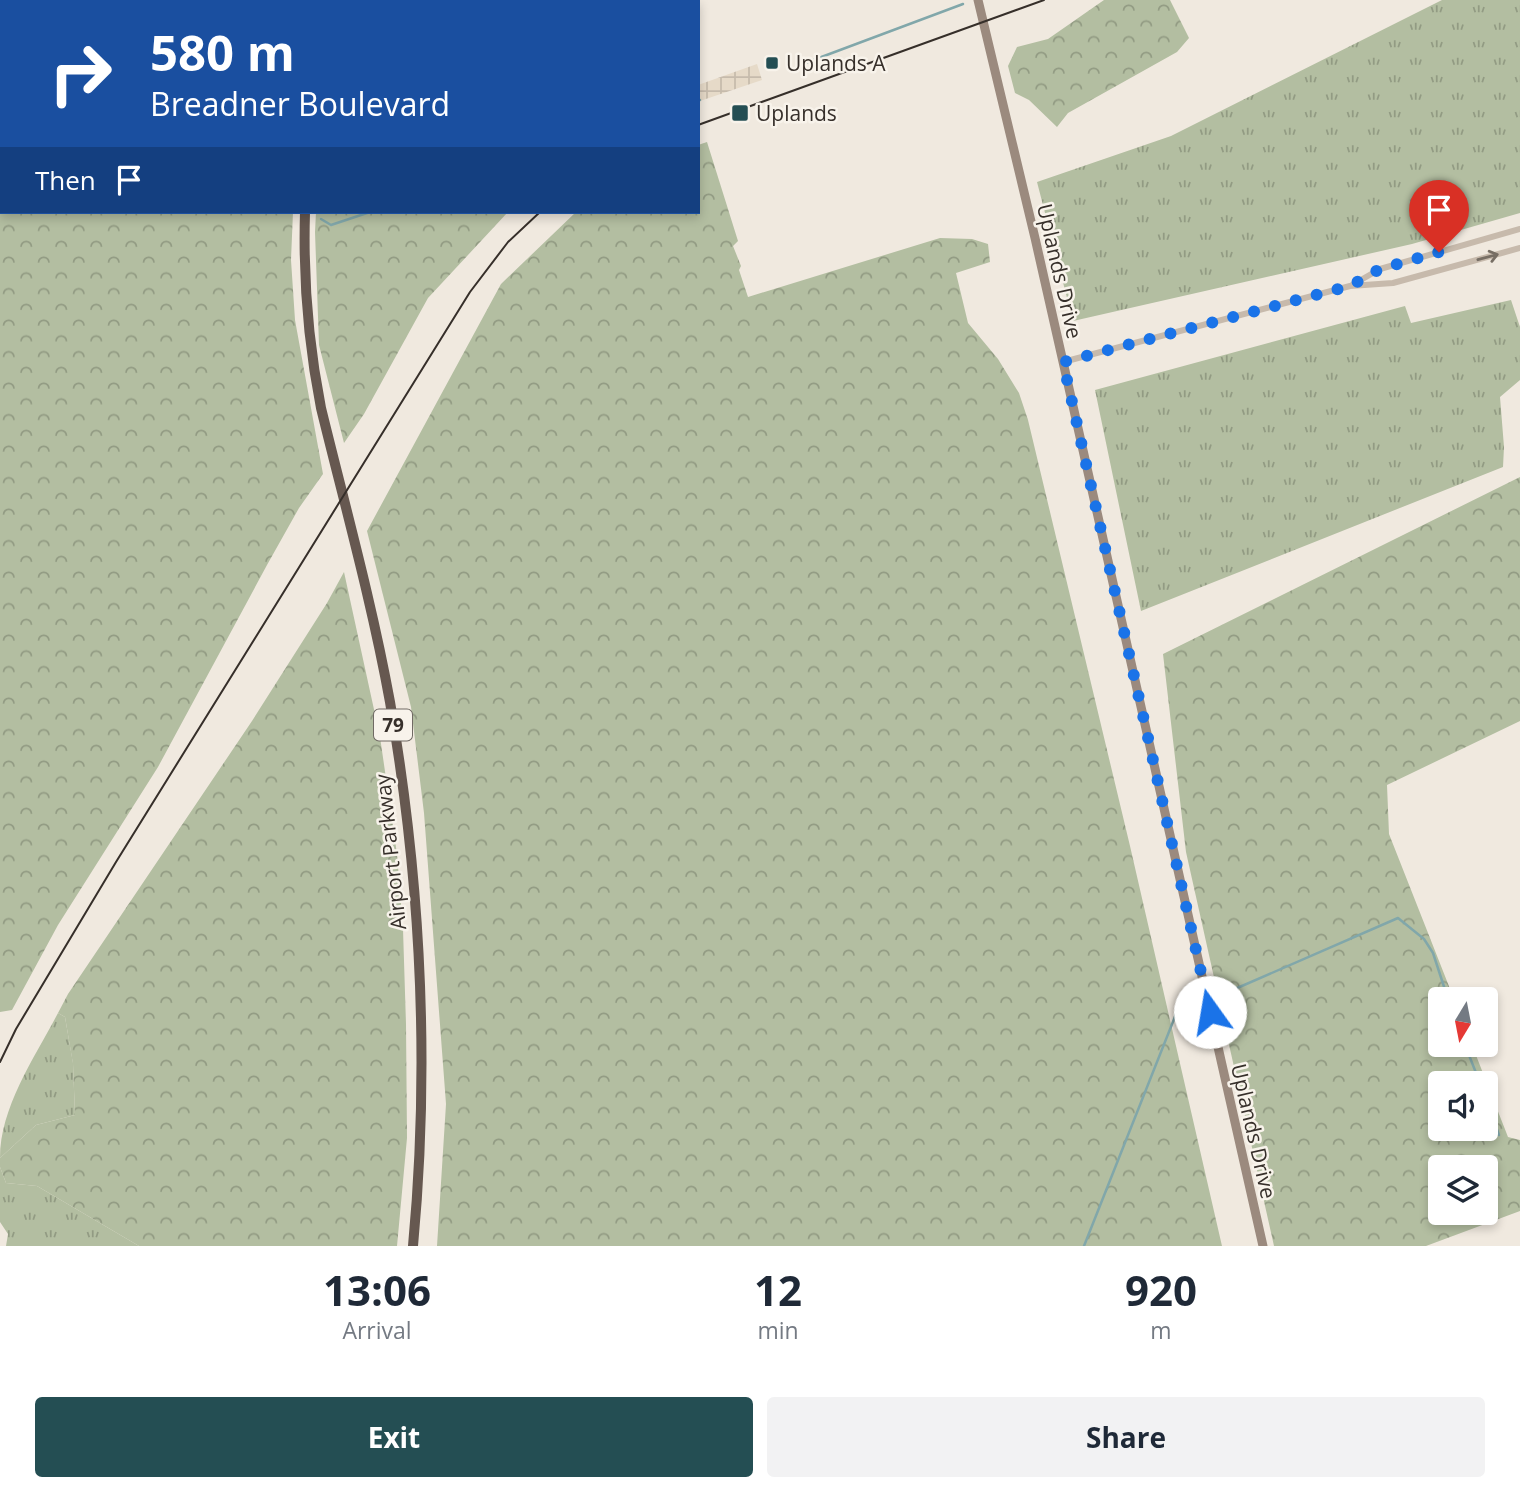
<!DOCTYPE html>
<html lang="en">
<head>
<meta charset="utf-8">
<style>
	body { margin:0; font-family:"Open Sans",sans-serif; background:#f2f2f3; color:#1f2937; height:100vh; display:flex; flex-direction:column; font-size:26px; white-space:nowrap }
	* { box-sizing:border-box; margin:0 }
	p { font-size:23px; color:#747a83 }
	.icon { flex:none; width:38px; height:38px; fill:none; stroke:currentColor; stroke-width:2; stroke-linecap:round; stroke-linejoin:round }
	.map { position:relative; height:1246px; overflow:hidden }
	.side { display:flex; flex-direction:column; background:#fff; flex:1 }
	.side>* { flex:none }
	.top-card { position:absolute; left:0px; top:0px; width:700px; height:214px; box-shadow:0 4px 10px #0003; background:#1a4fa0; color:#fff; overflow:hidden }
	.needle { width:46px; rotate:190deg }
	.tools { position:absolute; left:1428px; top:987px; display:grid; gap:14px }
	.tools a { display:grid; place-items:center; width:70px; height:70px; border-radius:7px; background:#fff; box-shadow:0 4px 10px #0003; font-size:35px }
	.pin { position:absolute; display:grid; place-items:center; width:60px; height:60px; color:#fff; margin:-72px -30px; border-radius:50% 50% 50% 0; rotate:-45deg; box-shadow:0 0 7px #0007 }
	.pin .icon { rotate:45deg }
	.me { position:absolute; width:77px; margin:-38px; rotate:347deg; stroke-linejoin:round; filter:drop-shadow(0 0 5px #0008) }
	.turn { display:flex; align-items:center; gap:24px; height:147px; padding:0 35px; font-size:32px }
	.turn .icon { width:91px; height:91px; stroke-width:2.5 }
	.turn b { display:block; font-size:49px; line-height:60px }
	.then { display:flex; align-items:center; height:66px; padding:0 35px; background:#0003; gap:14px; font-size:26px }
	.eta { display:flex; justify-content:space-evenly; align-items:center; height:119px; text-align:center }
	.eta b { font-size:42px; font-weight:700; line-height:49px }
	.cta { display:flex; gap:14px; margin-top:auto; padding:14px 35px }
	.cta a { flex:1; height:80px; border-radius:7px; background:#244e53; color:#fff; font-size:28px; font-weight:700; line-height:80px; text-align:center }
	.cta a+a { background:#f2f2f3; color:#1f2937 }
	.map>svg:first-child { display:block }
</style>
</head>
<body>
<div class="map">
<svg width="1520" height="1246" viewBox="0 0 1520 1246">
	<defs>
		<pattern id="grass-tufts" width="24" height="20" patternUnits="userSpaceOnUse" patternTransform="scale(1.75)"><rect width="24" height="20" fill="#b3bea1"/><path d="M3 7l-1-3M5 7V3M7 7l1-3M15 17l-1-3M17 17v-4M19 17l1-3" fill="none" stroke="#929b83"/></pattern>
		<pattern id="forest-crowns" width="20" height="18" patternUnits="userSpaceOnUse" patternTransform="scale(1.75)"><rect width="20" height="18" fill="#b3bea1"/><path d="M2 6a3 3 0 1 1 6 0M12 15a3 3 0 1 1 6 0" fill="none" stroke="#929b83"/></pattern>
		<pattern id="plaza-grid" width="8" height="8" patternUnits="userSpaceOnUse" patternTransform="scale(1.75)"><rect width="8" height="8" fill="#e6dac8"/><path d="M0 4h8M4 0v8" fill="none" stroke="#c6bbac"/></pattern>
	</defs>
	<rect width="100%" height="100%" fill="#f0e9df"/>
	<g fill="url(#grass-tufts)">
		<path d="M1442 0H1520V213L1412 244 1073 321 1037 182 1171 136Z"/>
		<path d="M1511 300 1520 327V380L1500 397 1504 447 1503 467 1141 611 1095 390 1405 306 1411 323Z"/>
		<path d="M58 1013 65 1017 73 1063 75 1115 36 1125 0 1158C0 1107 35 1057 58 1013Z"/>
		<path d="M0 1167 6 1183 37 1186 139 1246H6L8 1234 0 1222Z"/>
	</g>
	<g fill="url(#forest-crowns)" fill-rule="evenodd">
		<path d="M0 0H334L2 2V212H293L291 260 295 320 323 474 299 508 267 565 158 767 58 925 12 1010 0 1012Z"/>
		<path d="M1104 0H1170L1189 38 1177 52 1068 113 1057 127 1029 100 1015 93 1008 66 1017 47 1048 39Z"/>
		<path d="M707 142 738 241 733 246 741 266 739 270 748 297 940 238 972 239 988 244 990 262 956 273 968 323 998 359 1019 393 1028 420 1130 846 1222 1246H437L446 1104 424 813 411 707 367 531 501 284 576 212H698V145Z"/>
		<path d="M316 212H508L428 298 364 414 344 443 319 345 315 232Z"/>
		<path d="M1520 477V721L1387 785 1389 834 1454 999H1440V1045H1472L1508 1137 1520 1140V1211L1426 1246H1274L1186 852 1163 654ZM1440 1083H1486V1129H1440ZM1440 1167H1486V1213H1440Z"/>
		<path d="M344 572 380 737 397 854 403 929 406 1024 407 1138 397 1246H139L37 1186 6 1183 0 1167V1158L36 1125 75 1115 73 1064 65 1017 58 1013 68 994 252 721 327 603Z"/>
	</g>
	<path fill="url(#plaza-grid)" d="M757 64 762 80 700 101 698 85Z"/>
	<g fill="none" stroke-linecap="round" stroke-linejoin="round">
		<g stroke="#81a7aa" stroke-width="2.5">
			<path d="M98 0 100 2"/>
			<path d="M308 2 313 0"/>
			<path d="M800 65 963 4"/>
			<path d="M698 100H700"/>
			<path d="M321 219 331 225 370 212"/>
			<path d="M1227 990 1235 989 1398 918 1424 939 1433 953 1448 999"/>
			<path d="M1465 1045 1480 1083"/>
			<path d="M1486 1099 1499 1135"/>
			<path d="M1084 1246 1180 1004 1193 999"/>
		</g>
		<g stroke="#c7baac" stroke-width="6">
			<path d="M1352 285 1380 269 1520 229"/>
			<path d="M1063 362 1350 286 1393 283 1520 248"/>
		</g>
		<path stroke="#9b8a7e" stroke-width="9" d="M978 0 1035 238 1263 1246"/>
		<g stroke="#665850" stroke-width="10">
			<path d="M342 2V0"/>
			<path d="M305 212C303 279 308 342 321 408 345 506 372 603 390 702 421 882 430 1064 413 1246"/>
		</g>
		<g stroke="#362f2a" stroke-width="2">
			<path d="M698 125 1044 0"/>
			<path d="M0 1062 16 1029 116 862 470 292 508 242 540 212"/>
		</g>
	</g>
	<defs><path id="oneway-shaft" d="M-6 0H5M1.5-3L5.5 0L1.5 3" fill="none" stroke-width="1.6" stroke-linecap="round" stroke-linejoin="round" transform="scale(1.75)"/></defs>
	<use stroke="#776e64" href="#oneway-shaft" transform="translate(1488 257) rotate(-15)"/>
	<g fill="none" stroke-linecap="round" stroke-linejoin="round">
		<path stroke="#1a73e8" stroke-width="12" stroke-dasharray="0 21.6" d="M1210 1012 1063 362 1350 286 1380 269 1439 252"/>
	</g>
	<g fill="#244e53" stroke="#f8f3eb" stroke-width="2.5">
		<rect x="765" y="56" width="14" height="14" rx="3.5"/>
		<rect x="731" y="104" width="18" height="18" rx="3.5"/>
	</g>
	<g text-anchor="middle" dominant-baseline="central" stroke-width="5" stroke-linejoin="round" paint-order="stroke">
		<rect fill="#f8f3eb" stroke="#706a64" stroke-width="2" x="374" y="709.5" width="38" height="31" rx="5"/>
		<g font-size="19" font-weight="bold" fill="#362f2a">
			<text x="393" y="725">79</text>
		</g>
		<g font-size="21" fill="#362f2a" stroke="#f8f3eb" text-anchor="start">
			<text x="786" y="63">Uplands A</text>
			<text x="756" y="113">Uplands</text>
		</g>
		<g font-size="21" fill="#362f2a" stroke="#f8f3eb">
			<text transform="translate(1060 271) rotate(77)">Uplands Drive</text>
			<text transform="translate(390 852) rotate(-96)">Airport Parkway</text>
			<text transform="translate(1254 1131) rotate(77)">Uplands Drive</text>
		</g>
	</g>
</svg>
<div class="tools">
<a><svg class="needle" viewBox="-14 -14 28 28"><path d="M0-13l5 13h-10z" fill="#e53935"/><path d="M0 13l5-13h-10z" fill="#747a83"/></svg></a>
<a><svg class="icon" aria-label="sound" viewBox="0 0 24 24"><path d="M4 9h4l5-4v14l-5-4H4zM17 9q2 3 0 6"/></svg></a>
<a><svg class="icon" aria-label="layers" viewBox="0 0 24 24"><path d="M12 4l9 5-9 5-9-5zM3 14l9 5 9-5"/></svg></a>
</div>
<div class="pin" style="left:1439px;top:252px;background:#d93025"><svg class="icon" aria-label="arrive" viewBox="0 0 24 24"><path d="M6 21V4h12l-3 4 3 4H6"/></svg></div>
<svg class="me" style="left:1210px;top:1012px" viewBox="-20 -20 40 40"><circle r="19" fill="#fff"/><path d="M0-13L10 11 0 6-10 11z" fill="#1a73e8"/></svg>
<div class="top-card">
<div class="turn"><svg class="icon" aria-label="right" viewBox="0 0 24 24"><path d="M7 20v-9h11M14 6l5 5-5 5"/></svg><div><b>580 m</b>Breadner Boulevard</div></div>
<div class="then">Then<svg class="icon" aria-label="arrive" viewBox="0 0 24 24"><path d="M6 21V4h12l-3 4 3 4H6"/></svg></div>
</div>
</div>
<section class="side">
<div class="eta">
<div><b>13:06</b><p>Arrival</p></div>
<div><b>12</b><p>min</p></div>
<div><b>920</b><p>m</p></div>
</div>
<div class="cta"><a>Exit</a><a>Share</a></div>
</section>
</body>
</html>
